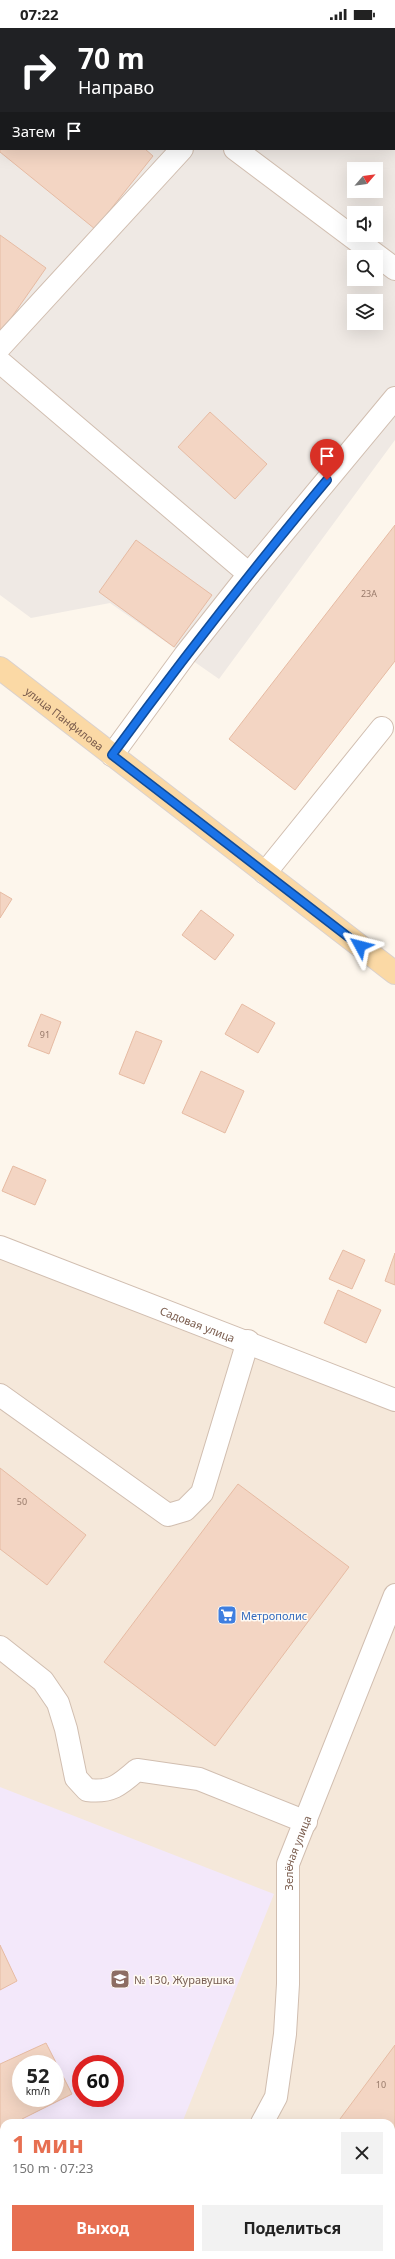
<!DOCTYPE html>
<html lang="ru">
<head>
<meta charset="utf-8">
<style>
	body { margin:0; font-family:"Noto Sans",sans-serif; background:#f2f2f2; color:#222; height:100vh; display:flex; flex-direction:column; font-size:15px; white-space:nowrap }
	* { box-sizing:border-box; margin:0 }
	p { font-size:13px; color:#767676 }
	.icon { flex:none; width:22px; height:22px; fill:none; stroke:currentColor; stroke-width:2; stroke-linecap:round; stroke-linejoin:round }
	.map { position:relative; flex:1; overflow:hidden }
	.sheet { position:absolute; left:0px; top:2091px; width:395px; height:140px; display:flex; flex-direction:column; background:#fff; border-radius:12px 12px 0 0; box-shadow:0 4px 16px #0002 }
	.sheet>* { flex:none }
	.hud { position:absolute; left:0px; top:0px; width:395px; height:122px; box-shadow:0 4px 16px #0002; background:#202124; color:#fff; overflow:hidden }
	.needle { width:26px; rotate:62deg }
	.controls { position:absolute; left:347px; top:134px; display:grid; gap:8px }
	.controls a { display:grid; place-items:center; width:36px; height:36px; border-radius:0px; background:#fff; box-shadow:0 4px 16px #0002; font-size:20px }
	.speed { position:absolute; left:12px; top:2027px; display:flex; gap:8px; font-size:20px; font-weight:700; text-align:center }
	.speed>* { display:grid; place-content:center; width:52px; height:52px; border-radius:50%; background:#fff; box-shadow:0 4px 16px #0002; line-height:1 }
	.speed small { font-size:10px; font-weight:400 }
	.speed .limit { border:6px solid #d22; background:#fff; color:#111 }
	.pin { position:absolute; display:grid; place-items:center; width:34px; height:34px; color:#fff; margin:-41px -17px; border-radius:50% 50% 50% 0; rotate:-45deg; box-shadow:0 0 4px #0007 }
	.pin .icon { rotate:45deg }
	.me { position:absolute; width:44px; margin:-22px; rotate:308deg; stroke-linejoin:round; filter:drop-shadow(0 0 3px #0008) }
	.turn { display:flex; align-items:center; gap:14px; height:84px; padding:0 12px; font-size:18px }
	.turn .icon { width:52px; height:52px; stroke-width:2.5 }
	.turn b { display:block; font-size:28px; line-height:34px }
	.then { display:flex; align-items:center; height:38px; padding:0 12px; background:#0003; gap:8px; font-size:15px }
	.round { display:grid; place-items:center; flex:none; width:42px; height:42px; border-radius:0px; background:#f2f2f2 }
	.head { display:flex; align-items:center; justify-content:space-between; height:68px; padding:0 12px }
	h1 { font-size:24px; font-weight:700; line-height:30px; color:#e76f51 }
	.primary-button { display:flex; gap:8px; margin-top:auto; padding:8px 12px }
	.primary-button a { flex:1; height:46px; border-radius:0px; background:#e76f51; color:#fff; font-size:16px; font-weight:700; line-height:46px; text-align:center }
	.primary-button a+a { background:#f2f2f2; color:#222 }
	.status { display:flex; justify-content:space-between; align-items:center; height:28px; padding:0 20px; background:#fff; direction:ltr }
	.status svg { height:11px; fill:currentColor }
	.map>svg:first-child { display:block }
</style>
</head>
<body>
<div class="status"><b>07:22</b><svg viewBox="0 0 49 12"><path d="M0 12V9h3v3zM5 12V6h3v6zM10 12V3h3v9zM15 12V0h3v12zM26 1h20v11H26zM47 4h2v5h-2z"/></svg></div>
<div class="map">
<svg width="395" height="2231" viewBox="0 0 395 2231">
	<rect width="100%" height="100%" fill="#fdf6ec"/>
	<path fill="#f5e8da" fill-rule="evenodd" d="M0 1230 395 1372V2231H0ZM21 2036H55V2070H21ZM81 2036H115V2070H81ZM4 2095H391V2227H4Z"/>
	<path fill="#efe9e4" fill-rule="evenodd" d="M0 0H395V412L219 651 110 575 31 590 0 567ZM1 1H394V121H1ZM354 141H376V163H354ZM354 185H376V207H354ZM354 229H376V251H354ZM354 273H376V295H354Z"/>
	<path fill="#f3e8fa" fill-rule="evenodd" d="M0 1759 274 1866 182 2095H4V2227H129L127 2231H0ZM21 2036H55V2070H21ZM81 2036H115V2070H81Z"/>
	<g fill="#f3d5c3" stroke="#e6bba3" fill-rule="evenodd">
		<path d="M0 3 1 121H145L153 128 95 201 0 124Z"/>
		<path d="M0 207 46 240 2 303 0 302Z"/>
		<path d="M210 384 267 436 235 471 178 419Z"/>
		<path d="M395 497V633L295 762 229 711Z"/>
		<path d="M136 512 212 567 174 619 99 564Z"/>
		<path d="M0 864 12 871 0 890Z"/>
		<path d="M201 882 234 907 215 932 182 907Z"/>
		<path d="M242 976 275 995 258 1025 225 1006Z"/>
		<path d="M41 986 61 994 49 1026 28 1018Z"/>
		<path d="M136 1003 162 1013 144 1056 119 1046Z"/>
		<path d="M201 1043 244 1063 225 1105 182 1085Z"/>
		<path d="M13 1138 46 1152 35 1177 2 1163Z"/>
		<path d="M343 1222 365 1232 352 1261 329 1251Z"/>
		<path d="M395 1225V1257L385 1253Z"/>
		<path d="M338 1262 381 1282 366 1315 324 1295Z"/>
		<path d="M0 1440 86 1507 47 1557 0 1521Z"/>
		<path d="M238 1456 349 1539 215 1718 104 1634Z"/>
		<path d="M0 1917 17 1953 0 1962Z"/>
		<path d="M46 2015 72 2066 22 2091 24 2095H4V2176L0 2178V2036ZM21 2036H55V2070H21Z"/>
		<path d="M395 2017V2109L391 2115V2095H337Z"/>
		<path d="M239 2227H308L305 2231H236Z"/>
	</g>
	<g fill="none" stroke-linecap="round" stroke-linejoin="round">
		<g stroke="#d1beb0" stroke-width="24">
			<g id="minor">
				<path d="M68 0 70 1"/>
				<path d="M235 121 395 241"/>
				<path d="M0 319 182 121"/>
				<path d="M0 334 249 546"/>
				<path d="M112 727 185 627 249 546 395 370"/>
				<path d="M265 845 382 700"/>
				<path id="s1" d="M0 1219 395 1372"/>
				<path d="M0 1367 168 1487 185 1482 202 1465 248 1313"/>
				<path d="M0 1619 43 1653 58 1675 66 1701 76 1750 87 1762C111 1765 120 1757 137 1742L199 1751 306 1794"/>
				<path id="s2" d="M262 2095 276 2069 285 2006 288 1956V1836L395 1567"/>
				<path d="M195 2231 197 2227"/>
			</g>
		</g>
		<g stroke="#dad1cd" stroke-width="24">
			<g id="major">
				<path id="s3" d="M0 640 395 945"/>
			</g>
		</g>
		<use href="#minor" stroke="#fff" stroke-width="22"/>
		<use href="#major" stroke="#fbd9a5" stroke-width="22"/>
		<g stroke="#b9a8c9" stroke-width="4.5">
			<g id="rail">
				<path d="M288 0 289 1"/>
				<path d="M302 0 303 1"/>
				<path d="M394 69 395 70"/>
			</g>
		</g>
		<use href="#rail" stroke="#fffaf3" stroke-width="3" stroke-dasharray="9" stroke-linecap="butt"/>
	</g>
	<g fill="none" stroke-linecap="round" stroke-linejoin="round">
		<g stroke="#114b97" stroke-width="10">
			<path id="route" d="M327 452C252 542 181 633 112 727L360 918"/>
		</g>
		<use href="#route" stroke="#1a73e8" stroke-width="7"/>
	</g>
	<defs>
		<g id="supermarket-square" transform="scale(1)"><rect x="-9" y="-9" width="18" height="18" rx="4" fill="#3f7fe0" stroke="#fffaf3"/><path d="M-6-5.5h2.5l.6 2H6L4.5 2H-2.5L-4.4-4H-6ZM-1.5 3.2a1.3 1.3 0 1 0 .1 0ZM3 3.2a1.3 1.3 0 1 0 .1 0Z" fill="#fff"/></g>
		<g id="school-square" transform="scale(1)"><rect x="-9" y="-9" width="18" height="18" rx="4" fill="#8d6e63" stroke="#fffaf3"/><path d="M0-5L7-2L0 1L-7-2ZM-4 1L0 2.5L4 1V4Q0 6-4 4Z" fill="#fff"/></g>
	</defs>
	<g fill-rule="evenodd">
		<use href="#supermarket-square" x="227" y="1587"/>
		<use href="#school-square" x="120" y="1951"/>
	</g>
	<g text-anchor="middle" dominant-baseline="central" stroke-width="3" stroke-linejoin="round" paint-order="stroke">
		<g font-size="9" fill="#987a6a">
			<text x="369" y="565">23А</text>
			<text x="45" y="1006">91</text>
			<text x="22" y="1473">50</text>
			<text x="381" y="2056">10</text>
		</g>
		<g font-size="11" fill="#7a5c4d" stroke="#fffaf3">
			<text stroke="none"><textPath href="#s3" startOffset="82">улица Панфилова</textPath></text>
			<text stroke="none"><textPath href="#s1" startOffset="212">Садовая улица</textPath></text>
			<text stroke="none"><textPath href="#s2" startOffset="276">Зелёная улица</textPath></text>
		</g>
		<g font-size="11" fill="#366cbe" stroke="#fffaf3" text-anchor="start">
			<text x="241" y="1587">Метрополис</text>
		</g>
		<g font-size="11" fill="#785e54" stroke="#fffaf3" text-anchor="start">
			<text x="134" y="1951">№ 130, Журавушка</text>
		</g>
	</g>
</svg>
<div class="controls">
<a><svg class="needle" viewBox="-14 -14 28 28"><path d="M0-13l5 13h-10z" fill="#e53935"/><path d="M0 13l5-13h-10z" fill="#767676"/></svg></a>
<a><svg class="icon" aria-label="sound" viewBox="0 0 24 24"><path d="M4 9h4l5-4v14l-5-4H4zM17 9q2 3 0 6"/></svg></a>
<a><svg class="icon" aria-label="search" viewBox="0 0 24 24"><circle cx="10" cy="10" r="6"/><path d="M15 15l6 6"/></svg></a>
<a><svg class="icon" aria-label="layers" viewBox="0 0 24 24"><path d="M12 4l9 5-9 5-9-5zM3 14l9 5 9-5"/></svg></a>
</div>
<div class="speed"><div>52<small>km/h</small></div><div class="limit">60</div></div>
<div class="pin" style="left:327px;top:452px;background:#d93025"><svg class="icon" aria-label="arrive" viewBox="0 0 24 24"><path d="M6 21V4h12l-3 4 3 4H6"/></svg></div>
<svg class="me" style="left:360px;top:918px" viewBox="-20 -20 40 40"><path d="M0-17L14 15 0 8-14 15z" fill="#1a73e8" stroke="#fff" stroke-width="4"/></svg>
<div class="hud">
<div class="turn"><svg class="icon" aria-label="right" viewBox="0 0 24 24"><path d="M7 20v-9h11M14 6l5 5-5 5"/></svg><div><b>70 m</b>Направо</div></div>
<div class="then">Затем<svg class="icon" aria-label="arrive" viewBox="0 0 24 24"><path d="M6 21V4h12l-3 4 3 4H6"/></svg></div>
</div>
<section class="sheet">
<div class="head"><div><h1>1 мин</h1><p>150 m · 07:23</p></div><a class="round"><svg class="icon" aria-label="close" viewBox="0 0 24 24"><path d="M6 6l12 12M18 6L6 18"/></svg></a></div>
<div class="primary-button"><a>Выход</a><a>Поделиться</a></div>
</section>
</div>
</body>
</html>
